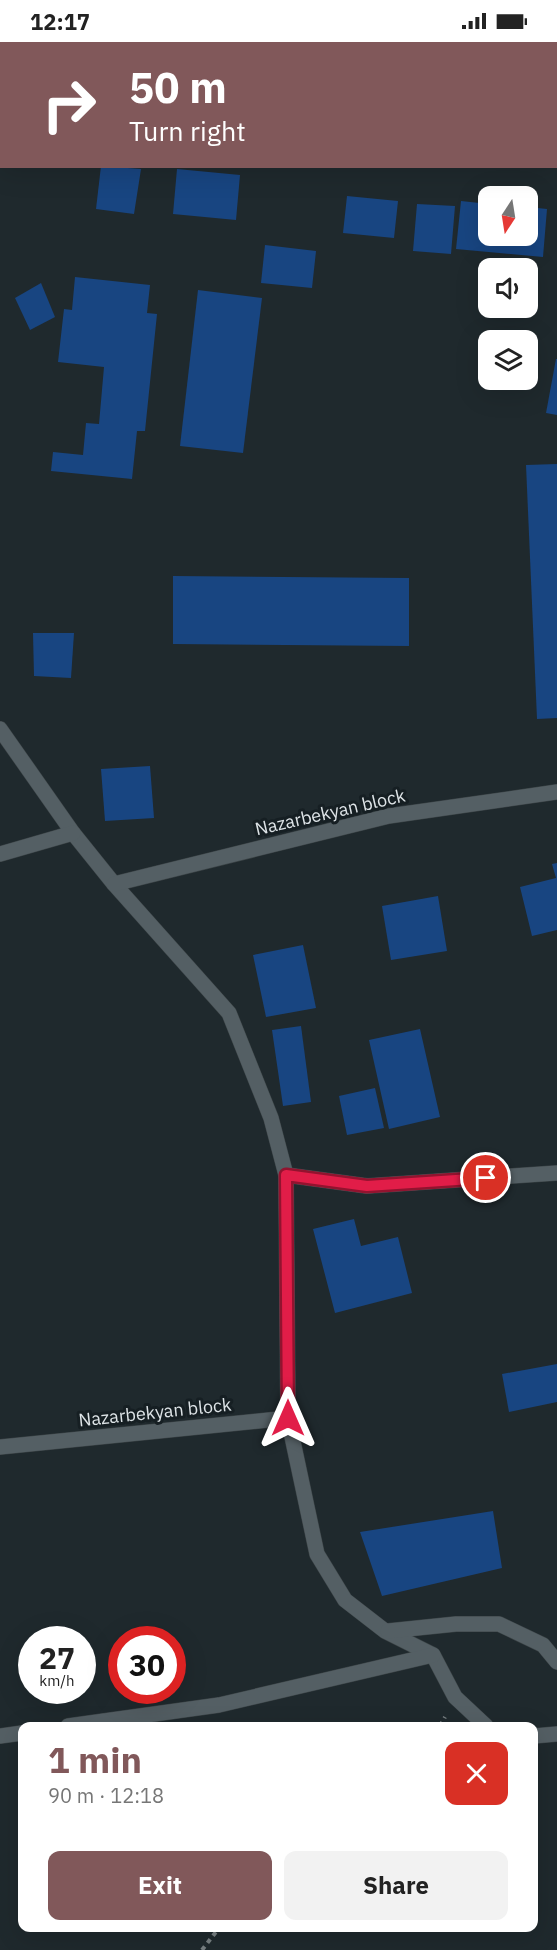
<!DOCTYPE html>
<html lang="en">
<head>
<meta charset="utf-8">
<style>
	body { margin:0; font-family:"IBM Plex Sans",sans-serif; background:#f2f2f2; color:#222; height:100vh; display:flex; flex-direction:column; font-size:22px; white-space:nowrap }
	* { box-sizing:border-box; margin:0 }
	p { font-size:20px; color:#767676 }
	.icon { flex:none; width:33px; height:33px; fill:none; stroke:currentColor; stroke-width:2; stroke-linecap:round; stroke-linejoin:round }
	.map { position:relative; flex:1; overflow:hidden }
	.panel { position:absolute; left:18px; top:1680px; width:520px; height:210px; display:flex; flex-direction:column; background:#fff; border-radius:12px; box-shadow:0 6px 24px #0002 }
	.panel>* { flex:none }
	.top-card { position:absolute; left:0px; top:0px; width:558px; height:126px; box-shadow:0 6px 24px #0002; background:#81585a; color:#fff; overflow:hidden }
	.needle { width:39px; rotate:192deg }
	.controls { position:absolute; left:478px; top:144px; display:grid; gap:12px }
	.controls a { display:grid; place-items:center; width:60px; height:60px; border-radius:12px; background:#fff; box-shadow:0 6px 24px #0002; font-size:30px }
	.speed { position:absolute; left:18px; top:1584px; display:flex; gap:12px; font-size:30px; font-weight:700; text-align:center }
	.speed>* { display:grid; place-content:center; width:78px; height:78px; border-radius:50%; background:#fff; box-shadow:0 6px 24px #0002; line-height:1 }
	.speed small { font-size:15px; font-weight:400 }
	.speed .limit { border:9px solid #d22; background:#fff; color:#111 }
	.pin { position:absolute; display:grid; place-items:center; width:51px; height:51px; color:#fff; margin:-26px; border:3px solid #fff; border-radius:50%; box-shadow:0 2px 6px #0007 }
	.me { position:absolute; width:66px; margin:-33px; rotate:0deg; stroke-linejoin:round; filter:drop-shadow(0 0 4px #0008) }
	.turn { display:flex; align-items:center; gap:21px; height:126px; padding:0 30px; font-size:27px }
	.turn .icon { width:78px; height:78px; stroke-width:2.5 }
	.turn b { display:block; font-size:42px; line-height:51px }
	.round { display:grid; place-items:center; flex:none; width:63px; height:63px; border-radius:12px; background:#f2f2f2 }
	.summary { display:flex; align-items:center; justify-content:space-between; height:102px; padding:0 30px }
	h1 { font-size:36px; font-weight:700; line-height:45px; color:#81585a }
	.button { display:flex; gap:12px; margin-top:auto; padding:12px 30px }
	.button a { flex:1; height:69px; border-radius:12px; background:#81585a; color:#fff; font-size:24px; font-weight:700; line-height:69px; text-align:center }
	.button a+a { background:#f2f2f2; color:#222 }
	.status { display:flex; justify-content:space-between; align-items:center; height:42px; padding:0 30px; background:#fff; direction:ltr }
	.status svg { height:16px; fill:currentColor }
	.map>svg:first-child { display:block }
</style>
</head>
<body>
<div class="status"><b>12:17</b><svg viewBox="0 0 49 12"><path d="M0 12V9h3v3zM5 12V6h3v6zM10 12V3h3v9zM15 12V0h3v12zM26 1h20v11H26zM47 4h2v5h-2z"/></svg></div>
<div class="map">
<svg width="557" height="1908" viewBox="0 0 557 1908">
	<rect width="100%" height="100%" fill="#1f292d"/>
	<g fill="#184581">
		<path d="M101 124 141 127 134 172 96 167Z"/>
		<path d="M177 127 240 133 236 178 173 172Z"/>
		<path d="M347 154 398 159 394 196 343 191Z"/>
		<path d="M461 159 489 162V194H528V165L547 167 543 215 456 207Z"/>
		<path d="M417 162 455 164 451 212 413 209Z"/>
		<path d="M265 203 316 209 312 246 261 241Z"/>
		<path d="M75 235 150 243 147 271 157 272 145 389H137L132 437 51 429 53 410 83 413 86 381 99 382 104 325 58 320 64 267 72 268Z"/>
		<path d="M41 241 55 275 30 288 15 256Z"/>
		<path d="M198 248 262 256 243 411 180 404Z"/>
		<path d="M556 317H557V373L546 371Z"/>
		<path d="M557 422V676L537 677 526 423Z"/>
		<path d="M173 534 409 536V604L173 602Z"/>
		<path d="M33 591H74L71 636 34 634Z"/>
		<path d="M150 724 154 776 105 779 101 727Z"/>
		<path d="M557 821V888L532 894 520 845 556 836 552 822Z"/>
		<path d="M438 854 447 909 391 918 382 864Z"/>
		<path d="M303 903 316 966 266 975 253 913Z"/>
		<path d="M301 984 311 1060 283 1064 272 988Z"/>
		<path d="M420 987 440 1075 389 1087 369 998Z"/>
		<path d="M375 1046 384 1086 347 1093 339 1054Z"/>
		<path d="M354 1177 361 1204 398 1195 412 1251 335 1271 313 1187Z"/>
		<path d="M557 1322V1360L509 1370 502 1332Z"/>
		<path d="M493 1469 502 1526 382 1554 360 1490Z"/>
	</g>
	<g fill="none" stroke-linecap="round" stroke-linejoin="round">
		<g stroke="#3c4447" stroke-width="16">
			<g id="minor">
				<path d="M79 2V0"/>
				<path d="M238 2V0"/>
				<path d="M0 68H2"/>
				<path d="M556 84H557"/>
				<path d="M0 687 73 791 114 842 229 971 271 1076 286 1133 367 1144 557 1131"/>
				<path d="M0 812 73 791"/>
				<path d="M114 842 389 774 557 750"/>
				<path d="M288 1376 317 1512 345 1558 385 1589 433 1613 455 1655 486 1684"/>
				<path d="M0 1405 288 1376 286 1133"/>
				<path d="M388 1589 456 1582H499L543 1603 557 1620"/>
				<path d="M68 1684 219 1663 433 1613"/>
				<path d="M0 1694 22 1691"/>
				<path d="M534 1694 557 1692"/>
			</g>
		</g>
		<g stroke="#777f82" stroke-width="4" stroke-dasharray="4.5 4.5" stroke-linecap="butt">
			<path d="M440 1684 445 1675"/>
			<path d="M202 1908 219 1886"/>
		</g>
		<use href="#minor" stroke="#545f64" stroke-width="15"/>
	</g>
	<g fill="none" stroke-linecap="round" stroke-linejoin="round">
		<g stroke="#92132f" stroke-width="15">
			<path id="route" d="M288 1376 286 1133 367 1144 486 1136"/>
		</g>
		<use href="#route" stroke="#e11d48" stroke-width="10"/>
	</g>
	<g text-anchor="middle" dominant-baseline="central" stroke-width="6" stroke-linejoin="round" paint-order="stroke">
		<g font-size="18" fill="#dee4e7" stroke="#161f23">
			<text transform="translate(330 770) rotate(-13)">Nazarbekyan block</text>
			<text transform="translate(155 1370) rotate(-6)">Nazarbekyan block</text>
		</g>
	</g>
</svg>
<div class="controls">
<a><svg class="needle" viewBox="-14 -14 28 28"><path d="M0-13l5 13h-10z" fill="#e53935"/><path d="M0 13l5-13h-10z" fill="#767676"/></svg></a>
<a><svg class="icon" aria-label="sound" viewBox="0 0 24 24"><path d="M4 9h4l5-4v14l-5-4H4zM17 9q2 3 0 6"/></svg></a>
<a><svg class="icon" aria-label="layers" viewBox="0 0 24 24"><path d="M12 4l9 5-9 5-9-5zM3 14l9 5 9-5"/></svg></a>
</div>
<div class="speed"><div>27<small>km/h</small></div><div class="limit">30</div></div>
<div class="pin" style="left:486px;top:1136px;background:#d93025"><svg class="icon" aria-label="arrive" viewBox="0 0 24 24"><path d="M6 21V4h12l-3 4 3 4H6"/></svg></div>
<svg class="me" style="left:288px;top:1376px" viewBox="-20 -20 40 40"><path d="M0-17L14 15 0 8-14 15z" fill="#e11d48" stroke="#fff" stroke-width="4"/></svg>
<div class="top-card">
<div class="turn"><svg class="icon" aria-label="right" viewBox="0 0 24 24"><path d="M7 20v-9h11M14 6l5 5-5 5"/></svg><div><b>50 m</b>Turn right</div></div>
</div>
<section class="panel">
<div class="summary"><div><h1>1 min</h1><p>90 m · 12:18</p></div><a class="round" style="background:#d93025;color:#fff"><svg class="icon" aria-label="close" viewBox="0 0 24 24"><path d="M6 6l12 12M18 6L6 18"/></svg></a></div>
<div class="button"><a>Exit</a><a>Share</a></div>
</section>
</div>
</body>
</html>
